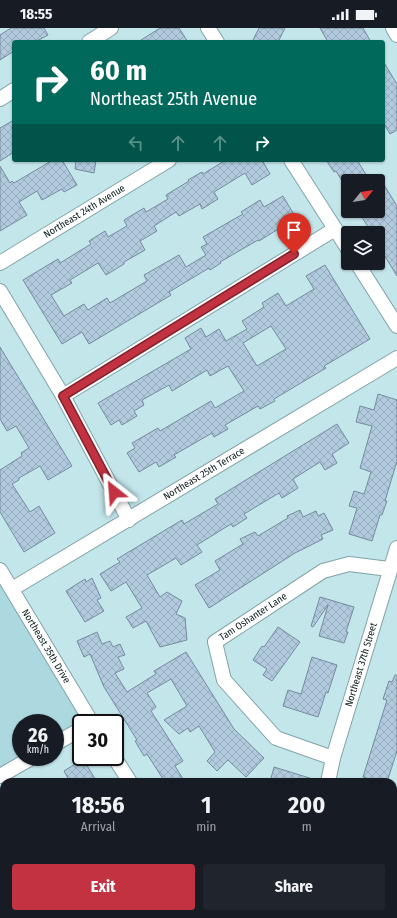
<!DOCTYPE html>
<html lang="en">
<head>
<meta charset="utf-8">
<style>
	body { margin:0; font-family:"Fira Sans Condensed",sans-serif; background:#20242c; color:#f1f3f6; height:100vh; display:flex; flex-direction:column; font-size:15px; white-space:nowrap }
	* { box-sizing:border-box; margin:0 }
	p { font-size:13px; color:#9ea1a6 }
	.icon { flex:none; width:22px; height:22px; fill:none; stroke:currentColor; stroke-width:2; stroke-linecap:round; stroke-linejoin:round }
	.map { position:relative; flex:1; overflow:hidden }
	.sheet { position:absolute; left:0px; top:750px; width:397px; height:140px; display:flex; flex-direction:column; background:#171b24; border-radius:12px 12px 0 0; box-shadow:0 1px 3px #0004 }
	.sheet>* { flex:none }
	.banner { position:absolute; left:12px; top:12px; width:373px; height:122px; border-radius:4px; box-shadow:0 1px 3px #0004; background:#00695c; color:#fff; overflow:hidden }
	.needle { width:26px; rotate:60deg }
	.controls { position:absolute; left:341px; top:146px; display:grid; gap:8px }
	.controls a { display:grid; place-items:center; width:44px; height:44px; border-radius:4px; background:#171b24; box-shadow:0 1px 3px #0004; font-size:20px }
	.speed { position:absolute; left:12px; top:686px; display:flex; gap:8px; font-size:20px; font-weight:700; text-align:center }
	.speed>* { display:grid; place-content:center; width:52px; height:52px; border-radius:50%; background:#171b24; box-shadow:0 1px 3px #0004; line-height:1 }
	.speed small { font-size:10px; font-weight:400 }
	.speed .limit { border:2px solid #111; border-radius:6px; background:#fff; color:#111 }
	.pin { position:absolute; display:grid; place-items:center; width:34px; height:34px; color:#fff; margin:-41px -17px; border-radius:50% 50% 50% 0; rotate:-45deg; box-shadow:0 0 4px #0007 }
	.pin .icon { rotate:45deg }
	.me { position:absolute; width:44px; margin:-22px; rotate:332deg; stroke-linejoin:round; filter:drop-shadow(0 0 3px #0008) }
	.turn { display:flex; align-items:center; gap:14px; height:84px; padding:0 12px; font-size:18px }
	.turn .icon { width:52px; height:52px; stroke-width:2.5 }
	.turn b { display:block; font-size:28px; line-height:34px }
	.lanes { display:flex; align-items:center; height:38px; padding:0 12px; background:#0003; justify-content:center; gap:20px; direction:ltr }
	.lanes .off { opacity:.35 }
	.eta { display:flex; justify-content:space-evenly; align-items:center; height:68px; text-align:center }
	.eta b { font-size:24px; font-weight:700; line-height:28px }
	.button { display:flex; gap:8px; margin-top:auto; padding:8px 12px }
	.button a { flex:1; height:46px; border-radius:4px; background:#c23241; color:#fff; font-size:16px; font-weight:700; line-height:46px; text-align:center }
	.button a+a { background:#20242c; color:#f1f3f6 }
	.status { display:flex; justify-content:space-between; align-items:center; height:28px; padding:0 20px; background:#171b24; direction:ltr }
	.status svg { height:11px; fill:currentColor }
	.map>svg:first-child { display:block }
</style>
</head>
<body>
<div class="status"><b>18:55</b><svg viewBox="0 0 49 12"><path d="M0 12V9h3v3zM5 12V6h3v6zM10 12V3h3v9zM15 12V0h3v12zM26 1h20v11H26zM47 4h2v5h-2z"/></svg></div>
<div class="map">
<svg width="397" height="890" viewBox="0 0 397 890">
	<defs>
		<pattern id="building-cross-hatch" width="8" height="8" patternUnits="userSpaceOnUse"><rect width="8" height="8" fill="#b1cadd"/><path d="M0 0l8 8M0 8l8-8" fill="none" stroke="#97adbd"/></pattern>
	</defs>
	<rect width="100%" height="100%" fill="#c3e6eb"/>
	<path fill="#acd9df" d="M0 545 91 695 55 718V695H21V729L0 750Z"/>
	<g fill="url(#building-cross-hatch)" stroke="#748b9d" fill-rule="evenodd">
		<path d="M11 0H44L48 7 35 14H14V23L0 32V7Z"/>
		<path d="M160 0H179L188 14H138Z"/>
		<path d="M259 0H285L278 14H252Z"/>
		<path d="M320 0H363L371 14H328Z"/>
		<path d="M383 33 397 56V102L390 106 383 94Z"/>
		<path d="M14 92V124L0 133V100Z"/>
		<path d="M53 132H62L77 157 64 164 62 161 42 172 37 163 19 174 27 187 0 203V138L10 155 12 153 14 155Z"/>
		<path d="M76 132H96L94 145 75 141Z"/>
		<path d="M226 132H262L270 146 252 157 245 145 214 164 218 171 202 181 200 176 179 188 176 184 154 198 157 203 140 213 145 222 124 234V236L106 247 98 235 70 252 72 255 51 267 64 288 84 276 88 282 107 270 110 275 147 253 144 247 179 227 186 239 206 227 201 219 207 216 203 209 243 186 241 184 260 172 264 179 283 168 296 190 259 213 258 212 220 234 221 235 210 242 209 240 169 264 171 267 89 316 82 304 62 316 23 252 58 231 60 235 91 216 89 213 105 203 108 209 127 198 124 192 144 180 146 184 168 171 166 167 189 153 188 152 202 144 203 146Z"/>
		<path d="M326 132H357L370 153H342L336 143 334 144Z"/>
		<path d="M378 147 397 178V248L378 217V205H372L358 183H378Z"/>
		<path d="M325 237 370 311 324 338 326 340 274 371 275 373 260 381 258 378 225 397 228 401 214 409 212 405 174 427 176 429 159 439 156 434 139 444 127 425 135 420 132 415 158 400 160 403 211 373 215 380 244 363 228 338 210 348 207 342 172 363 169 357 142 372 144 377 134 383 137 388 122 397 119 392 111 397 98 375 191 321 185 310 201 300 206 309 219 301 226 313 247 301 242 293 264 279 262 275 278 265 286 278 314 261 306 248ZM271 298 286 321 257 338 243 315Z"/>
		<path d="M0 319 72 438 48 452 40 438 19 450V452L12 456 30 484 39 478 55 505 24 524 0 484V442L22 428 21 425 29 420 16 398 7 403 0 391Z"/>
		<path d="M378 366 397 372V433L385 473H387L382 487H380L372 513 349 506 357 480 349 478 354 463 364 466 371 444 360 440 372 398 356 394 360 378 374 382Z"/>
		<path d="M337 396 349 415 332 426 337 435 325 442 320 434 293 451 298 460 282 470 279 465 244 486 247 490 233 499 231 496 197 517 202 524 181 537 176 530 147 547 160 569 167 564 182 573 176 586 185 590 187 612 160 619 146 593 133 600 126 589 142 580 126 554 111 563 100 546 120 534 117 531 182 492 184 496 218 476 215 471Z"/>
		<path d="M300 482 303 489 316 483 318 488 324 485 333 502 321 507 323 511 295 525 209 580 195 557 220 542 215 533 243 516 240 511 255 504 258 508 288 490 287 488Z"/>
		<path d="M92 550 101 570 97 572 104 583 85 594 66 563 85 551 86 554Z"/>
		<path d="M320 569 354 579 346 604H348L344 615 319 608 328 577 313 599 311 598Z"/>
		<path d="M278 599 300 614 272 653 263 647 267 641 253 632 262 618 264 619Z"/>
		<path d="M97 604 102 616 110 613 113 619 120 616 125 627 118 629 124 641 115 645 127 664 156 646 154 643 186 624 234 701 264 730 246 749 228 732 217 743 207 733 215 724 199 698 190 704 188 700 179 706 164 692 187 678 171 651 147 665 156 679 151 683 183 733 175 738 185 754H165L147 726 144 728 135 713 137 712 104 659 90 626 84 629 77 613Z"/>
		<path d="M312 629 337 637 328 665 326 664 318 689 283 678 288 662 301 666Z"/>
		<path d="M395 647H397V723L387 754H379L363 749 387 672 383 671 389 653 392 654Z"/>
		<path d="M83 731 97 754H70L64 743Z"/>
		<path d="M274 739 316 752V754H270Z"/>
	</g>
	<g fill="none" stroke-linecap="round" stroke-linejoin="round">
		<g stroke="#81a3a8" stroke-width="16">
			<g id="minor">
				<path d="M208 0 217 14"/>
				<path d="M393 0 397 7"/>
				<path d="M89 14 111 0"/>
				<path d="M0 71 14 62"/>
				<path d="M291 132 348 221"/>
				<path id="s1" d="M0 235 169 132"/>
				<path d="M357 235 397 298"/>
				<path d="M0 263 63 368 129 492"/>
				<path d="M63 368 335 201"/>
				<path id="s2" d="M0 542 92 695"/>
				<path id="s3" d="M12 561 397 330"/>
				<path d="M55 716 81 701"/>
				<path d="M114 729 130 754"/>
				<path id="s4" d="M333 730 276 710 224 652 215 614 323 543 349 536 389 541"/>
				<path d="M0 748 33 729"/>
				<path id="s5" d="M328 754 333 730 397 520"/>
				<path d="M0 820 4 826"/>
				<path d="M41 886 43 890"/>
				<path d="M214 886 217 890"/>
				<path d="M308 890V886"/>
			</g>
		</g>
		<use href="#minor" stroke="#fff" stroke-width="14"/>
	</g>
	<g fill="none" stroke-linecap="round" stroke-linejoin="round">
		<g stroke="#7e202a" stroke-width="10">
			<path id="route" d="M114 464 63 368 294 226"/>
		</g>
		<use href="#route" stroke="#c23241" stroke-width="7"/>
	</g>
	<g text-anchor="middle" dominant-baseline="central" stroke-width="3.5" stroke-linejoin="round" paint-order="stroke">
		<g font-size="10" fill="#0d1b1d" stroke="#d0f4f9">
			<text stroke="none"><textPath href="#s1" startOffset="99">Northeast 24th Avenue</textPath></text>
			<text stroke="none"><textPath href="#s3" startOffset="224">Northeast 25th Terrace</textPath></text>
			<text stroke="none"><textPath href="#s4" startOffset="223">Tam Oshanter Lane</textPath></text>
			<text stroke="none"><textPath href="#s2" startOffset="89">Northeast 35th Drive</textPath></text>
			<text stroke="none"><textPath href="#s5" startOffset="122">Northeast 37th Street</textPath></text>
		</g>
	</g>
</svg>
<div class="controls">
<a><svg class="needle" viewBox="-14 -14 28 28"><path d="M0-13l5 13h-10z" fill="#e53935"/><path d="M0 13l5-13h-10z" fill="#9ea1a6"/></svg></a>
<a><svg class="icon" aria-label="layers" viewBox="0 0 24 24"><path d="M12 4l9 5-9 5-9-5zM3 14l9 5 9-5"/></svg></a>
</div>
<div class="speed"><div>26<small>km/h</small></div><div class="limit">30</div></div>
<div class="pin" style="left:294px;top:226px;background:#d93025"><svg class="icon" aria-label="arrive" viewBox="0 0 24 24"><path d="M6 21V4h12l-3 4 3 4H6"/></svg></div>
<svg class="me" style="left:114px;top:464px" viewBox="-20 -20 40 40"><path d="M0-17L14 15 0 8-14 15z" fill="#c23241" stroke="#fff" stroke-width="4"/></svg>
<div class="banner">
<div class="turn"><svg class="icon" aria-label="right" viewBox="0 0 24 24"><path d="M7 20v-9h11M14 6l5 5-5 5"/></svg><div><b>60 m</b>Northeast 25th Avenue</div></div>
<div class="lanes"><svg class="icon off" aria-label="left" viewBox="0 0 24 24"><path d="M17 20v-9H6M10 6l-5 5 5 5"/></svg><svg class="icon off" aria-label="ahead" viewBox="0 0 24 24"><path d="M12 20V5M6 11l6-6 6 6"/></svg><svg class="icon off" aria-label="ahead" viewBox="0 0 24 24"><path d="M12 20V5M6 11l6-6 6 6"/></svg><svg class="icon" aria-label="right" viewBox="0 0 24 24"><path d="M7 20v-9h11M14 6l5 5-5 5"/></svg></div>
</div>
<section class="sheet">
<div class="eta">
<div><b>18:56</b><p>Arrival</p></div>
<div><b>1</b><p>min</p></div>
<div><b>200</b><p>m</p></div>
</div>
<div class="button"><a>Exit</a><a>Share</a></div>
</section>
</div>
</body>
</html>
